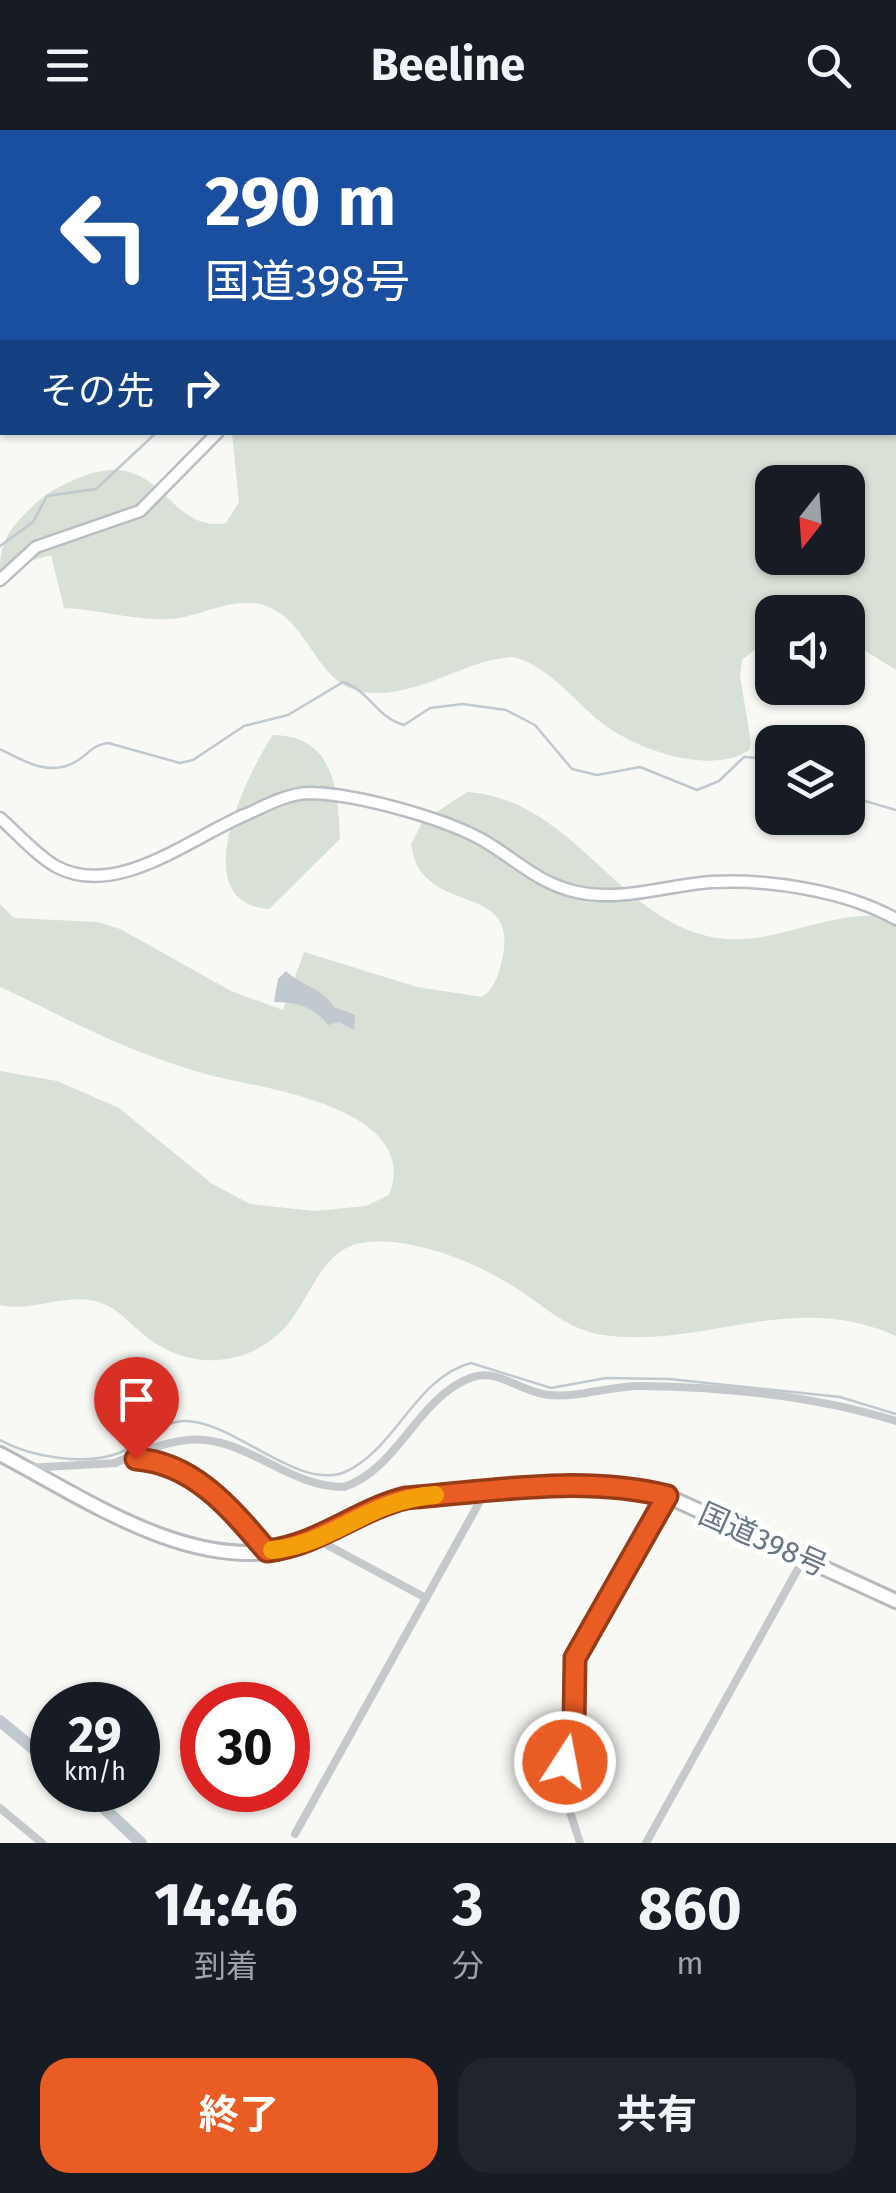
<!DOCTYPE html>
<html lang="ja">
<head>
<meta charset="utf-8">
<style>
	body { margin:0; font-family:"Fira Sans","Noto Sans JP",sans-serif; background:#20242c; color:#f1f3f6; height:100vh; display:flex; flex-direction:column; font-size:38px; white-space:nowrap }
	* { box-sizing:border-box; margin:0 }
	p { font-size:32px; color:#9ea1a6 }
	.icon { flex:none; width:55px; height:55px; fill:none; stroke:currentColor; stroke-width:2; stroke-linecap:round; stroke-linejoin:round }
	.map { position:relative; height:1713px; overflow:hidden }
	.sheet { display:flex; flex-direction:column; background:#171b24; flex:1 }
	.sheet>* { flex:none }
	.guide { position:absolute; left:0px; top:0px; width:898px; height:305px; box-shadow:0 2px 8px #0004; background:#1a4fa0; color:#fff; overflow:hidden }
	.needle { width:65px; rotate:197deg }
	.tools { position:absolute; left:755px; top:335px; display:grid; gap:20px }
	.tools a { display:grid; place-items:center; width:110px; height:110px; border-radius:20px; background:#171b24; box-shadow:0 2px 8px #0004; font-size:50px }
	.speed { position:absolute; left:30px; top:1552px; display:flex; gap:20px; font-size:50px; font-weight:700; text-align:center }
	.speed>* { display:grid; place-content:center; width:130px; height:130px; border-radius:50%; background:#171b24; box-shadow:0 2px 8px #0004; line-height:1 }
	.speed small { font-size:25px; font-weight:400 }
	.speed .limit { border:15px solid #d22; background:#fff; color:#111 }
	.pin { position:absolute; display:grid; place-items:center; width:85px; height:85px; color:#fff; margin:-102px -42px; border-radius:50% 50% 50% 0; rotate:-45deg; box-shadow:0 0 10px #0007 }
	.pin .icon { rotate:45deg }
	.me { position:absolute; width:110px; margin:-55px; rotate:11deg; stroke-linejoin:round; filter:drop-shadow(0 0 8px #0008) }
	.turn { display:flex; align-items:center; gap:35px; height:210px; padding:0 40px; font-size:45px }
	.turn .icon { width:130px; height:130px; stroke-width:2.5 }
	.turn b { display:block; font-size:70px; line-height:85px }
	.then { display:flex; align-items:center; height:95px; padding:0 40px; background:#0003; gap:20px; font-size:38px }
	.eta { display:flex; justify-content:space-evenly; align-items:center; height:170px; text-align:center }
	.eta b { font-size:60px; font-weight:700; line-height:70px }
	.action { display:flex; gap:20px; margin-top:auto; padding:20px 40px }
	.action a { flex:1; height:115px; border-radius:30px; background:#e95c24; color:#fff; font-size:40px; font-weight:700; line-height:115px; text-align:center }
	.action a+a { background:#20242c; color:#f1f3f6 }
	header { display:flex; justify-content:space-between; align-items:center; height:130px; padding:0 40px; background:#171b24; font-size:45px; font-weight:700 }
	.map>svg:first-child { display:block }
</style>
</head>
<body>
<header><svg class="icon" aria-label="menu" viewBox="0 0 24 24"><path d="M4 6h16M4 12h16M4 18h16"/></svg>Beeline<svg class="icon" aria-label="search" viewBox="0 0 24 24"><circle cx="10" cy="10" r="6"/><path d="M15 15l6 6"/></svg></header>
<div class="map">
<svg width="896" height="1713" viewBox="0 0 896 1713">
	<rect width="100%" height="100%" fill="#f8f8f5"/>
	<g fill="#d9e0d6" fill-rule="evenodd">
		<path d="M896 81V540L848 510V482H772V506L742 530 740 546 751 613 749 620C714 644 649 623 615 602 578 579 557 540 514 527 463 529 411 573 359 561 318 552 310 498 273 479 239 461 204 487 169 489 134 491 99 479 64 478L51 425 0 440C0 409 12 396 34 375 47 362 64 354 81 347 163 315 166 404 226 393L239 372 232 303 895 302ZM772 352H848V428H772Z"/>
		<path d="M273 605C334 606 338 659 340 709L269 779C184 773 246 645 273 605Z"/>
		<path d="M467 662C571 669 615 784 707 806 771 822 828 775 896 788V1206C793 1159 705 1219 604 1205 568 1200 548 1179 519 1160 478 1133 411 1105 361 1113 322 1120 311 1166 288 1194 253 1235 196 1242 152 1211 130 1196 118 1174 90 1170 59 1166 30 1182 0 1175V941L57 951 119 978 211 1053 250 1074 314 1081 366 1076 389 1065C422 983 278 960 226 949 199 943 172 934 146 924 96 906 49 879 0 857V774L14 788 98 792 120 799 231 861 283 880 304 822 417 857 482 867C493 860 498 847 501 834 522 757 444 782 418 737 414 731 413 721 411 714L423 691Z"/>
	</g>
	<path fill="#c0c9cf" d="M286 841C301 856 323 858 334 877L355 885 354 900 339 892 328 895C315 877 296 872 274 872L278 849Z"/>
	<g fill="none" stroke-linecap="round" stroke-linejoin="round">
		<g stroke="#c0c9cf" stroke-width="2.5">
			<path d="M651 2 655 0"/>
			<path d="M0 416 33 392 47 366 96 359 157 302"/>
			<path d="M0 619C23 631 50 647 75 632 88 625 92 615 108 613L180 633 193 630 244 596 288 585 343 552C370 561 377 588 404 595L430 578 463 574 506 580 535 595 572 639 597 645 640 637 697 660 719 651 744 627 758 628 772 637"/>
			<path d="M848 666 896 680"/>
			<path d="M0 1310C31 1327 85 1336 119 1323 144 1313 159 1290 188 1291 237 1294 299 1361 345 1342 395 1320 416 1247 471 1233L551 1258 606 1248 669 1249 840 1267 896 1284"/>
		</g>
		<g stroke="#c0c9cf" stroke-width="12">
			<path d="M0 1591 52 1634"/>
			<path d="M85 1660 141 1713"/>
		</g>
		<g stroke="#babec3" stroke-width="15">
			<g id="secondary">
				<path d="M895 39H896"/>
				<path d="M0 450 36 417 140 381 218 302"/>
				<path d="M0 688C18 704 37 726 57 737 118 769 193 706 247 684 267 675 288 663 311 663 356 664 439 687 479 708 514 727 536 753 577 762 624 772 666 755 712 752 769 749 846 761 896 789"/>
			</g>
		</g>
		<g stroke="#b8bbbe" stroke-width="18">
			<path id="highway" d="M0 1324C84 1368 188 1441 286 1419 329 1409 363 1378 406 1367 492 1361 582 1344 667 1366L896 1471"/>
		</g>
		<g stroke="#c5c9cc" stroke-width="8">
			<path d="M840 0 841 2"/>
			<path d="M502 2V0"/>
			<path d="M129 1330C188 1322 233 1381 266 1420"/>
			<path d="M115 1333C139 1322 178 1307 205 1310 254 1315 292 1357 344 1357 398 1339 418 1268 470 1248 498 1237 521 1263 549 1265 579 1268 609 1256 640 1256 724 1257 815 1266 896 1291"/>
			<path d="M26 1338 116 1333"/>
			<path d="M316 1409 426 1468"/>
			<path d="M0 1678 42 1713"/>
			<path d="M295 1704 485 1362"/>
			<path d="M580 1713 563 1660 576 1576 572 1537 609 1461 667 1366"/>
			<path d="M646 1713 804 1428"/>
		</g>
		<use href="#secondary" stroke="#fff" stroke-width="10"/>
		<use href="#highway" stroke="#fff" stroke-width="12"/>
	</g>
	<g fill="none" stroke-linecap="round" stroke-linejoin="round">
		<g stroke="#973c17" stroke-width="25">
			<path id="route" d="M136 1329C194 1333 232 1380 267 1421 319 1415 357 1380 406 1368 492 1361 583 1345 667 1366L575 1528 574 1592 565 1632"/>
		</g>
		<use href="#route" stroke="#e95c24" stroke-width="18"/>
		<path stroke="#f59e0b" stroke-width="18" d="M272 1420C334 1414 367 1370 435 1365"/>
	</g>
	<g text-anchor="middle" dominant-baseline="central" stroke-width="10" stroke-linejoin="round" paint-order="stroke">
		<g font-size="30" fill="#667687" stroke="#fff">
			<text transform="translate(763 1410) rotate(24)">国道398号</text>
		</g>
	</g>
</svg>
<div class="tools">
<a><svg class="needle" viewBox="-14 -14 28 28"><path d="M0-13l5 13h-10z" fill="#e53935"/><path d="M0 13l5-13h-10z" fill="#9ea1a6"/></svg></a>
<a><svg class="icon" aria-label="sound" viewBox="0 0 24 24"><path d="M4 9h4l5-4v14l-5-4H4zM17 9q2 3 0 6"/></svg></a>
<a><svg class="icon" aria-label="layers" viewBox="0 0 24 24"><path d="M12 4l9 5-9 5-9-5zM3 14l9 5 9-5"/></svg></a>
</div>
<div class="speed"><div>29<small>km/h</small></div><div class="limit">30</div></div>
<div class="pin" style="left:136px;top:1329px;background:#d93025"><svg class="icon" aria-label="arrive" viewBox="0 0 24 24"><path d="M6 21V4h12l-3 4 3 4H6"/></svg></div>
<svg class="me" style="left:565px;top:1632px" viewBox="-20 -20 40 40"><circle r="17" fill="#e95c24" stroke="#fff" stroke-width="3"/><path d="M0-11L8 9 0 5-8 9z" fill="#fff"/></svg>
<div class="guide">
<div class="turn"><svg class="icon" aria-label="left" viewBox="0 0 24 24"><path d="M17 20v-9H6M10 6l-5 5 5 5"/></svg><div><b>290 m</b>国道398号</div></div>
<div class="then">その先<svg class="icon" aria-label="right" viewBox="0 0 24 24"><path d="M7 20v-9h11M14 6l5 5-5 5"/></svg></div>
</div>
</div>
<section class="sheet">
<div class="eta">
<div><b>14:46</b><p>到着</p></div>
<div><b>3</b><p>分</p></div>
<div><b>860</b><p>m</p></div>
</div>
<div class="action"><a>終了</a><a>共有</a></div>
</section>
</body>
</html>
